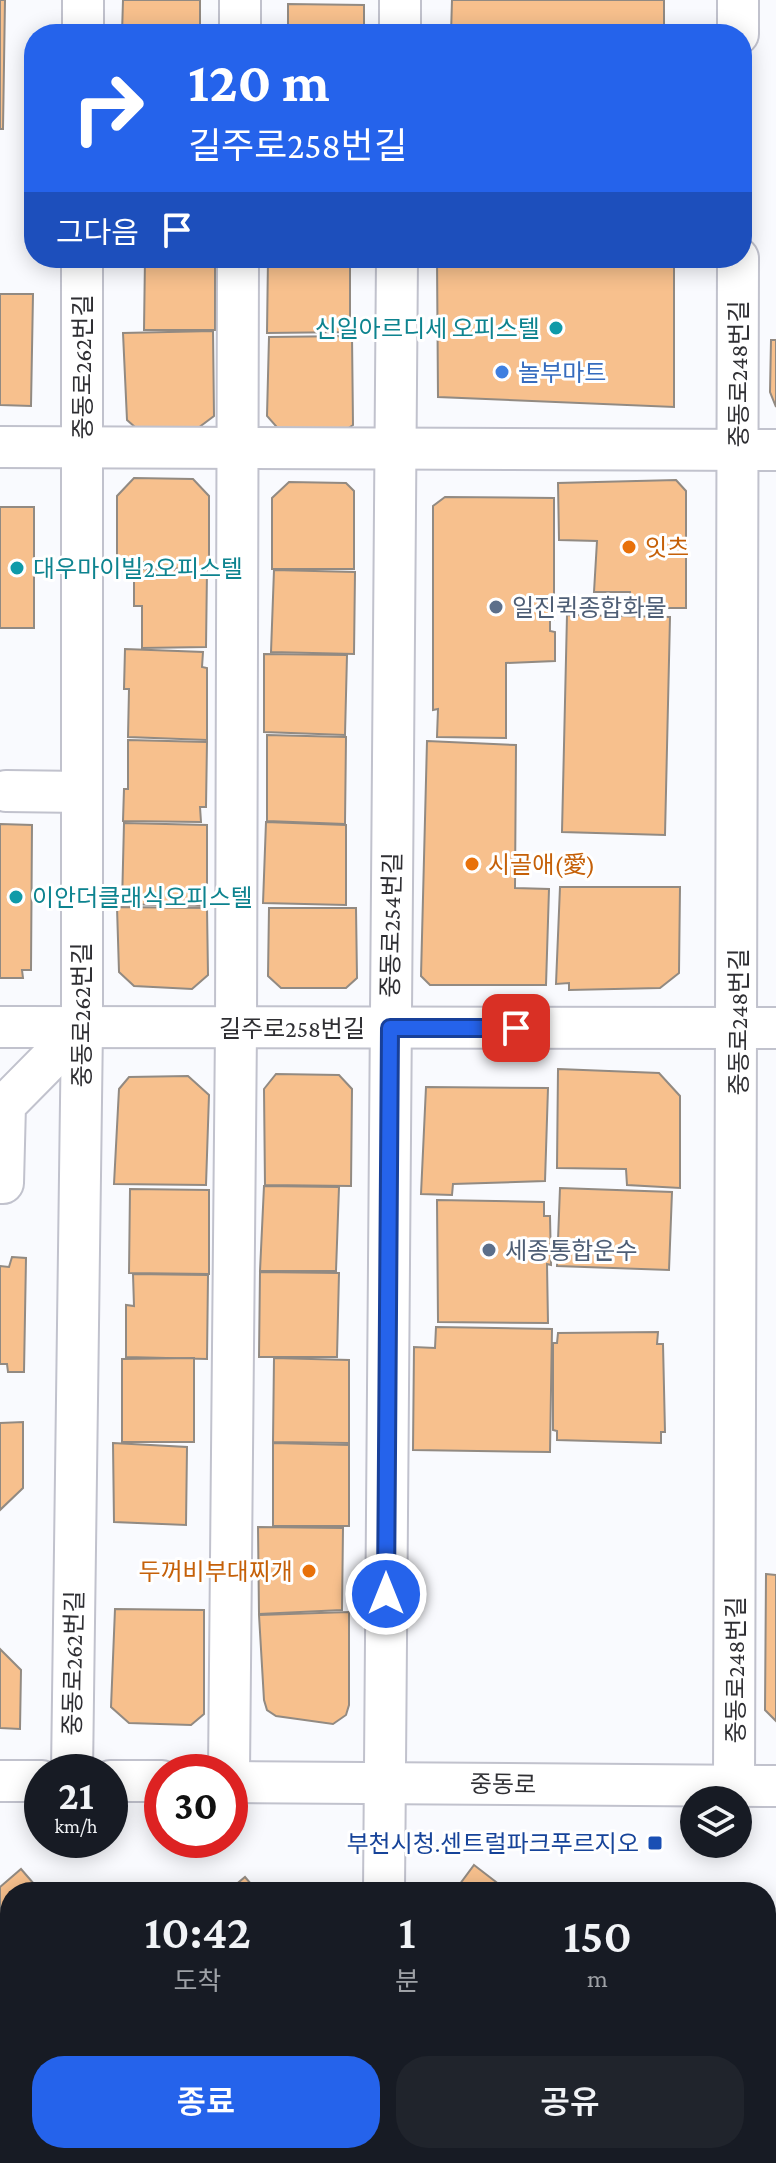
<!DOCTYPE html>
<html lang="ko">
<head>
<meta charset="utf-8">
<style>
	body { margin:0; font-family:"Crimson Pro","Noto Sans KR",serif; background:#20242c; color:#f1f3f6; height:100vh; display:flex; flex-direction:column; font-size:30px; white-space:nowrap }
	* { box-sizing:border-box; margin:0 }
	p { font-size:26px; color:#9ea1a6 }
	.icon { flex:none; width:44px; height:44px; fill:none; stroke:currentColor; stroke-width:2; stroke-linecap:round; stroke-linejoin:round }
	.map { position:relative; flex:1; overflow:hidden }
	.details { position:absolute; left:0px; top:1882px; width:776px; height:282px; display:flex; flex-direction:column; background:#171b24; border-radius:32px 32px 0 0; box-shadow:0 4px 20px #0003 }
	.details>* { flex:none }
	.hud { position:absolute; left:24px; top:24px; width:728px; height:244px; border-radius:32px; box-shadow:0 4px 20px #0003; background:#2563eb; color:#fff; overflow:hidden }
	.tools { position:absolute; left:680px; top:1786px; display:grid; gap:16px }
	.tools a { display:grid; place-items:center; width:72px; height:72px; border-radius:50%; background:#171b24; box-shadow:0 4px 20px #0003; font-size:40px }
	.speed { position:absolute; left:24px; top:1754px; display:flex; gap:16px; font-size:40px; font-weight:700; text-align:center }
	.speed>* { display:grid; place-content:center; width:104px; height:104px; border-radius:50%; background:#171b24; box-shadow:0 4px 20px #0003; line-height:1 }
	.speed small { font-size:20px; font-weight:400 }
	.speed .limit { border:12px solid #d22; background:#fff; color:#111 }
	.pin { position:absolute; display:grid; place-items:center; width:68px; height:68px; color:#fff; margin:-34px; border-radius:16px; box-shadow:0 4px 12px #0006 }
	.me { position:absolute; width:88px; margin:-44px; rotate:0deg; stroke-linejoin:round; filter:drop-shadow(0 0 6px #0008) }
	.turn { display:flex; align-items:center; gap:28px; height:168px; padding:0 32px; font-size:36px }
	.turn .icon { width:104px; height:104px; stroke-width:2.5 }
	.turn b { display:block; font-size:56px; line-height:68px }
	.then { display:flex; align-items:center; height:76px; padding:0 32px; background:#0003; gap:16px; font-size:30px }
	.eta { display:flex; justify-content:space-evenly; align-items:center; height:136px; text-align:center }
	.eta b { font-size:48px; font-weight:600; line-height:56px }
	.primary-button { display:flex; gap:16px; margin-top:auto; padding:16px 32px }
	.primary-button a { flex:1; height:92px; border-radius:32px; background:#2563eb; color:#fff; font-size:32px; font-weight:600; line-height:92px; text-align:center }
	.primary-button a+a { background:#20242c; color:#f1f3f6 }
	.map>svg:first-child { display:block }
</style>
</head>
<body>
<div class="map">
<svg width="776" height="2163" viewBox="0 0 776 2163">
	<rect width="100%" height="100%" fill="#f9fafe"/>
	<g fill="#f7c08d" stroke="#928a82" stroke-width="2">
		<path d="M0 0H5L3 129H0Z"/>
		<path d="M123 0H200V34H122Z"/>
		<path d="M452 0H664V34H451Z"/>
		<path d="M288 4 364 5V34H288Z"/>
		<path d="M145 258H215V330H144Z"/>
		<path d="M268 258H350V332L267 333Z"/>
		<path d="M437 258H674V407L438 397Z"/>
		<path d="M0 294H33L31 406 0 405Z"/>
		<path d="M213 331 214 416 190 434 144 435 127 420 123 333Z"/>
		<path d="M352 336 353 425 344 431 282 433 267 416 269 337Z"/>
		<path d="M771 340H776V407L770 392Z"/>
		<path d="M134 478 193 479 209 496V568L153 569V562H117V496Z"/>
		<path d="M676 480 686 491V608H630V592H594L597 541 559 540 558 483Z"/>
		<path d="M289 482 346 483 354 491V569H272V498Z"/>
		<path d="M445 497 554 498V620H550V631L555 632V661L506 663V738L437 737 438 709 433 710V506Z"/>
		<rect x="0" y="507" width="34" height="121"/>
		<path d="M134 569 207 570 206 647 142 648V606H134Z"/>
		<path d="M274 570 355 572 354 654 271 652Z"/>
		<path d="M567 615 670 617 665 835 562 832Z"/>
		<path d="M125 649 203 652 202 667 207 668V740L128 737 129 689H124Z"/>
		<path d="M264 654 347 655 345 735 264 732Z"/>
		<path d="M267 735 346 737 345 824 267 821Z"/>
		<path d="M128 740 207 742 206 807H200L201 822 123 821 124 789H128Z"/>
		<path d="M427 741 516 745 515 888 549 889 546 985H430L421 976Z"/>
		<path d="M266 822 346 825V905L263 903Z"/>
		<path d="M124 823 207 825V906L122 904Z"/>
		<path d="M0 824 32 825 31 970H22L23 978H0Z"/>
		<path d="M560 887H680L679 973 660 988 569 990V983L556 984Z"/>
		<path d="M117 907 207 908 208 975 192 989 134 986 119 972Z"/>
		<path d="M269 908H356L357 978 346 988H281L268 976Z"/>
		<path d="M558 1069 659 1073 680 1096V1188L627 1185 626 1169 557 1168Z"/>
		<path d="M276 1074 339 1075 352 1089 351 1186 265 1185 264 1089Z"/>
		<path d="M188 1076 209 1095 206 1185 114 1184 119 1089 129 1077Z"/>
		<path d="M426 1087 548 1088 545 1181 453 1184 452 1195 421 1194Z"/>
		<path d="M264 1186 339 1187 336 1271H260Z"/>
		<path d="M560 1188 672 1192 669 1270 557 1266Z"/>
		<path d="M130 1189 209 1190V1274L129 1273Z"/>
		<path d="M437 1200 544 1202V1216H550L551 1265 547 1264 548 1323 438 1322Z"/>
		<path d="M12 1257 26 1258 24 1372H8L7 1364H0V1266L9 1267Z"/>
		<path d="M260 1272 339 1273 337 1357H259Z"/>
		<path d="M133 1274 208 1275 207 1359 126 1357V1305L134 1306Z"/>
		<path d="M436 1327 552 1329 550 1452 413 1450 414 1347 435 1348Z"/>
		<path d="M658 1332 657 1344H663L665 1432H661V1443L557 1440V1431L553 1430V1343H557L558 1333Z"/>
		<path d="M194 1358V1442H122V1359Z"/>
		<path d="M274 1358 349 1360V1443L273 1442Z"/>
		<path d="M23 1422V1488L0 1510V1423Z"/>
		<path d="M113 1443 187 1447 186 1525 114 1522Z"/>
		<path d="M273 1443 349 1445V1526H273Z"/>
		<path d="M258 1527 343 1528 342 1610 259 1614Z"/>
		<path d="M766 1574 776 1575V1721L765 1710Z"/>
		<path d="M115 1609 204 1610V1714L191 1725 129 1723 111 1707Z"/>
		<path d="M349 1612V1705L346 1715 333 1724 276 1716 267 1710 264 1700 259 1615Z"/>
		<path d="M0 1649 21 1670 20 1729 0 1728Z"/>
		<path d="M474 1865 509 1892H454Z"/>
		<path d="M21 1869 41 1892H10V1947L0 1935V1887Z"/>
		<path d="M245 1877 258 1892H227Z"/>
		<path d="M766 1955 776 1965V2010L766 2020Z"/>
		<path d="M10 2038V2076L0 2065V2047Z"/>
	</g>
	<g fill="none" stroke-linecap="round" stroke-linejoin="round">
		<g stroke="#c1c2cd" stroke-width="44">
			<g id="minor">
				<path d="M738 0V34"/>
				<path d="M83 34V0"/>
				<path d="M240 34V0"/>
				<path d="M400 34V0"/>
				<path d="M0 447 776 450"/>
				<path d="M6 791 82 792"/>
				<path d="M0 1027 776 1028"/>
				<path d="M0 1183H3L5 1105 82 1027"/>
				<path d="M72 1772 82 1027V258"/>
				<path d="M229 1772 236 1029 238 258"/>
				<path d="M0 1781H42"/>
				<path d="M110 1781H162"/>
				<path d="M230 1782 776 1786"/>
				<path d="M734 1786 738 258"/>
				<path d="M384 1892 397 258"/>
				<path d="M766 2152 776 2156"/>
				<path d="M383 2163V2154"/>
				<path d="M573 2163 575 2154"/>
			</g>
		</g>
		<use href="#minor" stroke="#fff" stroke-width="40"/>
	</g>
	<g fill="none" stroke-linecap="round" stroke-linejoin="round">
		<g stroke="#184099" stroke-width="20">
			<path id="route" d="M386 1594 390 1028H516"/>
		</g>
		<use href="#route" stroke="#2563eb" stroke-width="14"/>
	</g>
	<g fill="#0f9aa8" stroke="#fff" stroke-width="3">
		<circle cx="556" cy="328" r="8"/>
		<circle cx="17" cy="568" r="8"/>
		<circle cx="16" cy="897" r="8"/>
	</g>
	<circle fill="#3f7fe0" stroke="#fff" stroke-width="3" cx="502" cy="372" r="8"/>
	<g fill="#e8710a" stroke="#fff" stroke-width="3">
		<circle cx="629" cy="547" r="8"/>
		<circle cx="472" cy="864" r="8"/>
		<circle cx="309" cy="1571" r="8"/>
	</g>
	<g fill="#5c6f8a" stroke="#fff" stroke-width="3">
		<circle cx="496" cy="607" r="8"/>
		<circle cx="489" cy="1250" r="8"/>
	</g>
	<rect fill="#1a4fb4" stroke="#fff" stroke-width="3" x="647" y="1835" width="16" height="16" rx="4"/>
	<g text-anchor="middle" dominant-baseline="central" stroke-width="6" stroke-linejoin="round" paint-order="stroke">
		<g font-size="24" fill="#0d838f" stroke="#fff" text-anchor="start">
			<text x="540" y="328" text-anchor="end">신일아르디세 오피스텔</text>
			<text x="33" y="568">대우마이빌2오피스텔</text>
			<text x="32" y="897">이안더클래식오피스텔</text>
		</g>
		<g font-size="24" fill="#2f2f33" stroke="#fff">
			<text transform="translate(82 367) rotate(-90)">중동로262번길</text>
			<text transform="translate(738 374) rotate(-90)">중동로248번길</text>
			<text transform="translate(391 925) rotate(-89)">중동로254번길</text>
			<text transform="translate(81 1015) rotate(-90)">중동로262번길</text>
			<text transform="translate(738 1022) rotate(-90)">중동로248번길</text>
			<text x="292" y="1028">길주로258번길</text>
			<text transform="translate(73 1663) rotate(-89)">중동로262번길</text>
			<text transform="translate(735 1670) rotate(-90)">중동로248번길</text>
			<text transform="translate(503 1784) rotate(1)">중동로</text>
		</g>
		<g font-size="24" fill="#366cbe" stroke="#fff" text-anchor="start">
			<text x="518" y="372">놀부마트</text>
		</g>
		<g font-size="24" fill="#c56008" stroke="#fff" text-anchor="start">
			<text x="645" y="547">잇츠</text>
			<text x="488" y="864">시골애(愛)</text>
			<text x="293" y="1571" text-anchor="end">두꺼비부대찌개</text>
		</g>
		<g font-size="24" fill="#4e5e75" stroke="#fff" text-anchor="start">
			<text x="512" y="607">일진퀵종합화물</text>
			<text x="505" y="1250">세종통합운수</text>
		</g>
		<g font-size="24" fill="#164399" stroke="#fff" text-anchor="end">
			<text x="639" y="1843">부천시청.센트럴파크푸르지오</text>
		</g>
	</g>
</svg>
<div class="tools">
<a><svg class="icon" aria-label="layers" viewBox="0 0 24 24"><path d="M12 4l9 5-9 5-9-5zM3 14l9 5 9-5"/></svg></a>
</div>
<div class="speed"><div>21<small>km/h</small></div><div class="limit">30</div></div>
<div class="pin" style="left:516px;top:1028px;background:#d93025"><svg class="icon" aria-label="arrive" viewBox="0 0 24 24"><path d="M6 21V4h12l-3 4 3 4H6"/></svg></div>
<svg class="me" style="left:386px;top:1594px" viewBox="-20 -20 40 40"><circle r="17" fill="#2563eb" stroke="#fff" stroke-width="3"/><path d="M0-11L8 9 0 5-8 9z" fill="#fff"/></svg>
<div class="hud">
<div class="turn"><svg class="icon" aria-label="right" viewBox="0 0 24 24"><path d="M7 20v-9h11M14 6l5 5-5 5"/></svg><div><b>120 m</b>길주로258번길</div></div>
<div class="then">그다음<svg class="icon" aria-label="arrive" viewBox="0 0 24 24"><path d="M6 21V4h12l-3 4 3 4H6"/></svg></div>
</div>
<section class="details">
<div class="eta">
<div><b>10:42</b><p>도착</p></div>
<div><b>1</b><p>분</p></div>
<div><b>150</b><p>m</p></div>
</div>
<div class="primary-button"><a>종료</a><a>공유</a></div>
</section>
</div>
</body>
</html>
